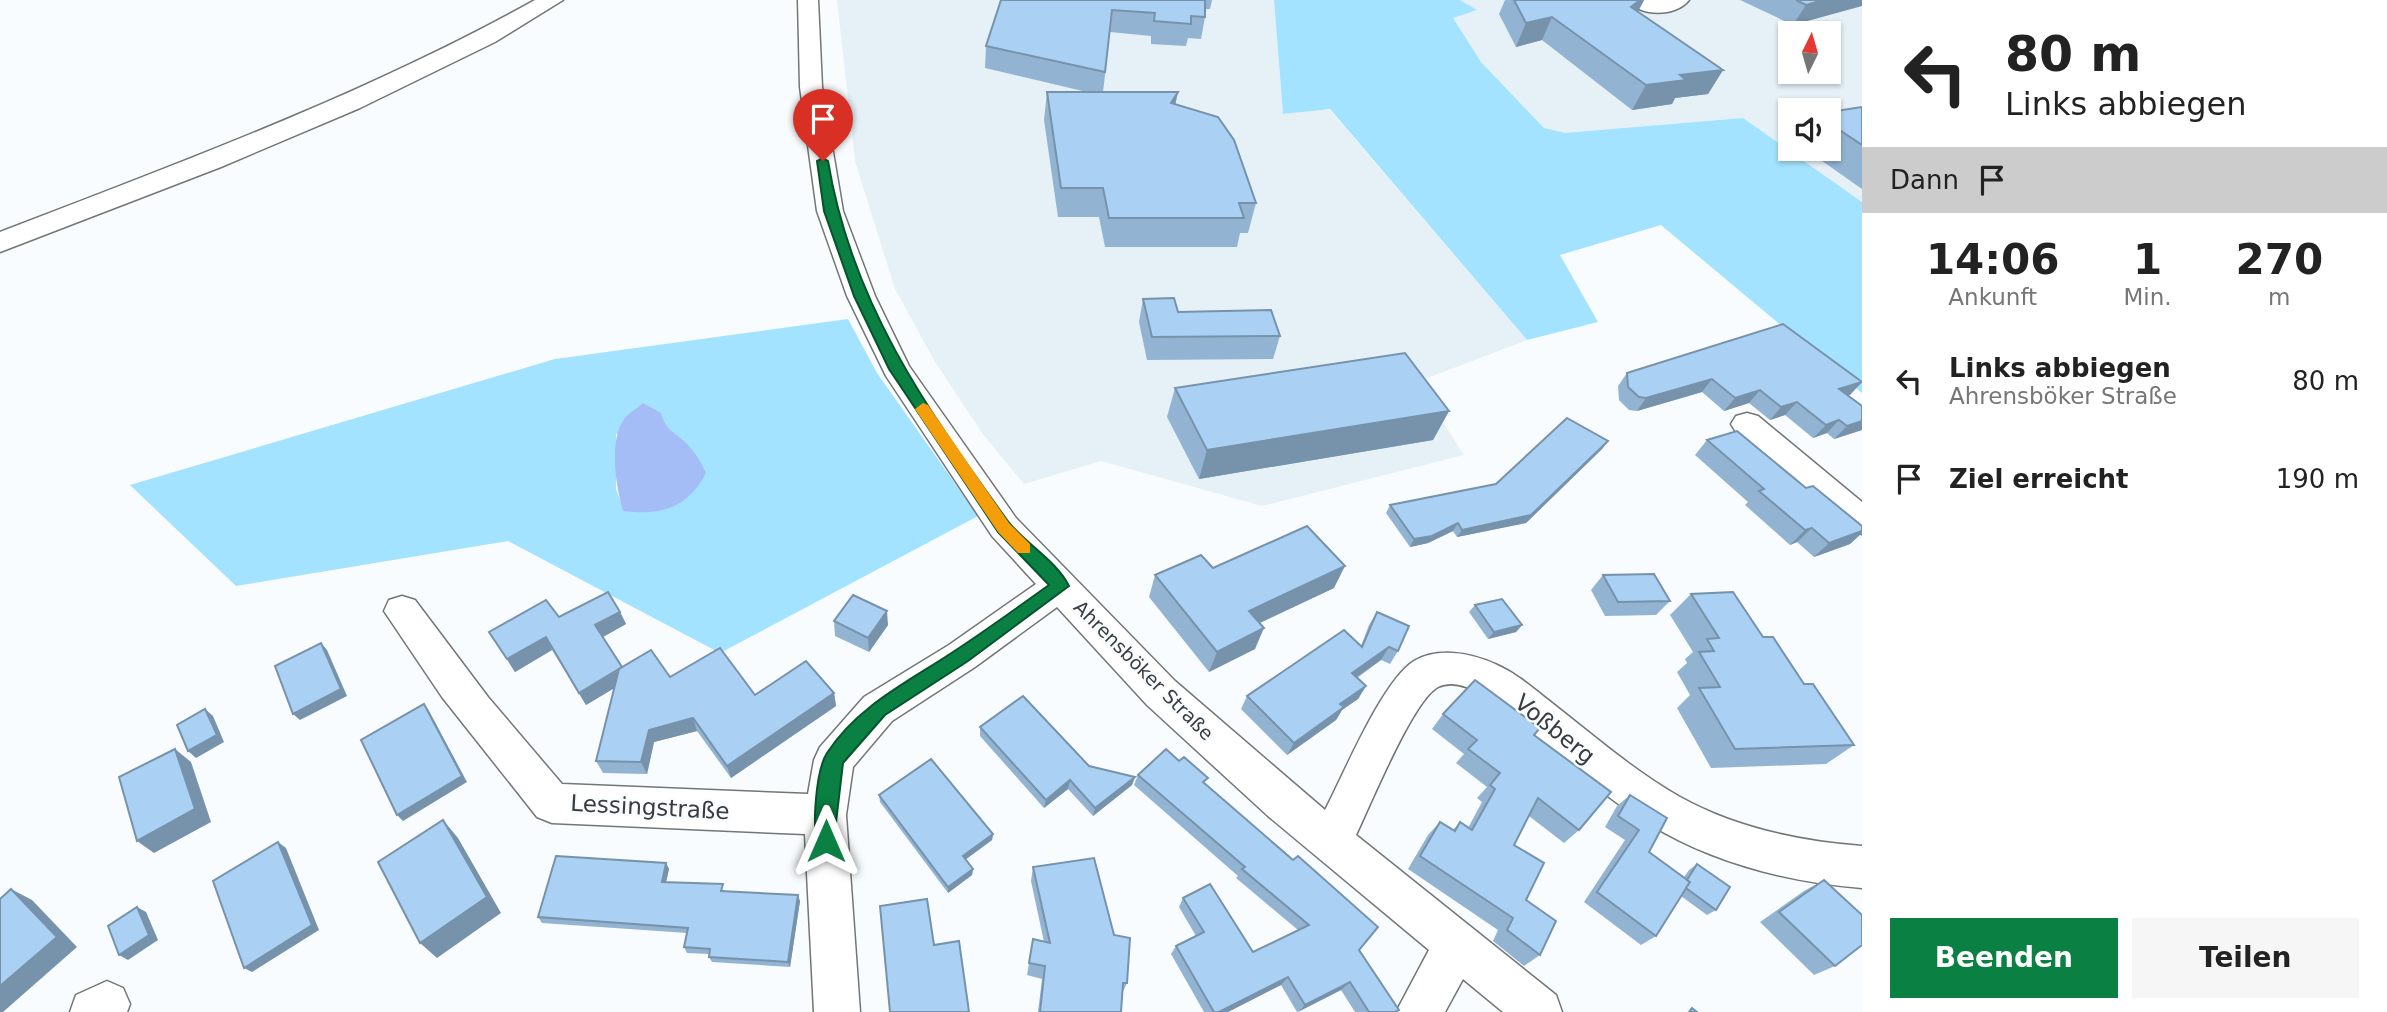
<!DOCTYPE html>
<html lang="de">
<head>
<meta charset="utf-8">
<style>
	body { margin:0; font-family:"DejaVu Sans",sans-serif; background:#f6f6f6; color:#222; height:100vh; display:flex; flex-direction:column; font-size:26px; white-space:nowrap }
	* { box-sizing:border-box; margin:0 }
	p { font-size:23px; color:#767676 }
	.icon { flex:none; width:38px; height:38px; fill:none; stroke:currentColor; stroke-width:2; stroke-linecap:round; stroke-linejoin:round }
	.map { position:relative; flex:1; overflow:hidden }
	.panel { display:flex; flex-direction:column; background:#fff; width:525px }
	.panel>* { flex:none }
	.hud { background:#fff; color:#222; overflow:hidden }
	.needle { width:46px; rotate:5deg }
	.controls { position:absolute; left:1778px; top:21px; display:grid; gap:14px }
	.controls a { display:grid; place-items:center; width:63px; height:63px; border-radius:0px; background:#fff; box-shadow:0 2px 5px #0004; font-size:35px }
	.pin { position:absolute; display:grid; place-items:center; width:60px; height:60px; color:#fff; margin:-72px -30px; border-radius:50% 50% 50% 0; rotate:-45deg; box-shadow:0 0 7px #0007 }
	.pin .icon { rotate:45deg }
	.me { position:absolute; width:77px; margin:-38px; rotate:0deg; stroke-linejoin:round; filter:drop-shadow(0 0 5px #0008) }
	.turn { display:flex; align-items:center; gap:24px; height:147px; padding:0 28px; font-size:32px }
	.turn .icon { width:91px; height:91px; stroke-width:2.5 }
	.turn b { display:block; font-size:49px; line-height:60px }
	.then { display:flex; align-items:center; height:66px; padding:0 28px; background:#0003; gap:14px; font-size:26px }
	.eta { display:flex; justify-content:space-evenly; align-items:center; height:119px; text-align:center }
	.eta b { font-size:42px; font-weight:700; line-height:49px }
	.primary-button { display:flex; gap:14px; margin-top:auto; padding:14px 28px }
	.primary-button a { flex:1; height:80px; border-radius:0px; background:#0b8043; color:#fff; font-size:28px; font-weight:700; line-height:80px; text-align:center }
	.primary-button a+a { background:#f6f6f6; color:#222 }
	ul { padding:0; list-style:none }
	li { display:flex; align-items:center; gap:21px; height:98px; padding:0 28px }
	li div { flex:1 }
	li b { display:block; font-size:26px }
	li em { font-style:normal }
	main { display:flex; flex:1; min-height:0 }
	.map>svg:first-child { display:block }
</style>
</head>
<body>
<main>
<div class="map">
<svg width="1862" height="1012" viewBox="0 0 1862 1012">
	<rect width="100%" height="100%" fill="#f8fcfe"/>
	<g fill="#e5f1f7" fill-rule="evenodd">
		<path d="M837 0H1274L1283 114 1329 109 1527 340 1417 382 1464 455 1262 506 1101 461 1024 484 982 433 934 360 895 289 855 161Z"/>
		<path d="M1460 0H1862V202L1743 118 1565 134 1544 128 1481 62 1452 17 1476 10ZM1790 33H1829V72H1790ZM1790 110H1829V149H1790Z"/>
	</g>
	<g fill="#a3e3ff" fill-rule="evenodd">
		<path d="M1274 0H1460L1477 10 1453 18 1481 62 1544 128 1565 133 1743 118 1862 202V393L1661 225 1560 255 1598 322 1527 340 1330 109 1283 114Z"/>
		<path d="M848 319 877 373 978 516 720 653 508 541 236 586 130 485 555 359ZM665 428 685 442 624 511 616 489V434Z"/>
	</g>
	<path fill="#a5bdf6" d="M643 403 661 413C665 430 674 431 686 443 695 452 701 462 706 473 688 508 661 516 623 511 616 487 608 439 625 418 630 412 638 408 643 403Z"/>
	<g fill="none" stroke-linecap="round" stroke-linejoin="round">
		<g stroke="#727677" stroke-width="3">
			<g id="minor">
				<path d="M798 0H818L822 87 843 211 875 296 909 366 1016 518 1175 681 1325 810C1344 774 1382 681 1414 661 1438 647 1471 653 1495 664 1516 673 1534 689 1552 703 1593 735 1634 771 1680 797 1736 828 1798 841 1862 846V888C1788 882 1713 863 1649 824 1593 790 1544 743 1494 702 1478 692 1457 678 1438 687 1413 700 1370 806 1356 835L1556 995 1562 1012H1503L1463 979 1445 1012H1396L1429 950 1268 816 1147 705 1057 607 975 667 892 721 853 767 846 815 860 1012H814L805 834 552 823 537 817 442 697 384 611 389 600 402 596 415 600 488 697 562 784 808 794 814 760 820 747 864 697 949 645 1036 584 992 536 886 376 847 296 817 211 800 87Z"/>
				<path d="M1627 0H1689C1676 17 1640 17 1627 0Z"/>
				<path d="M1747 413 1758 416 1862 502V534L1850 530 1736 432 1731 424 1736 416Z"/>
				<path d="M107 981 123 988 130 1004 127 1012H70L76 995Z"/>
			</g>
		</g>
		<g stroke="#727677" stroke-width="3">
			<path id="major" d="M535 0H563L495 42 360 108 221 167 0 252V232C182 162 364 95 535 0Z"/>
		</g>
		<use href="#minor" fill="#fff" fill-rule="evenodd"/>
		<use href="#major" fill="#fff" fill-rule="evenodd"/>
	</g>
	<g fill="#92b4d2">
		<path d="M1001 0H1212L1210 9H1205V17L1201 39 1188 38 1186 46 1151 44V36L1110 32 1103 92 1175 104 1256 203 1248 233H1240L1237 247H1105L1099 217H1058L1044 120 1047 92H1087L985 68 986 46Z"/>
		<path d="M1505 0H1644L1638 12 1723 70 1708 94 1675 98 1672 104 1632 110 1542 40 1516 47 1499 14Z"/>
		<path d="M1740 0H1862L1793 25Z"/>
		<path d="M1862 107V189L1805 149H1829V112Z"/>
		<path d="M1143 299 1178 312 1280 336 1273 359 1147 360 1139 322Z"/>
		<path d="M1627 373 1862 382 1848 395 1862 406V430L1834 439 1827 433 1813 438 1785 415 1770 420 1749 403 1724 411 1702 392 1637 411 1629 410 1619 400 1618 386Z"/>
		<path d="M1175 388 1449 411 1433 440 1199 479 1167 417Z"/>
		<path d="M1707 440 1806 488 1862 526V533L1850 544 1814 557 1797 542 1790 545 1745 505 1748 502 1695 455Z"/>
		<path d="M1608 441 1602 449 1526 523 1457 537 1453 531 1428 543 1410 547 1386 513 1390 505 1496 484Z"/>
		<path d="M1213 568 1334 588 1259 623 1255 649 1209 672 1149 597 1155 575Z"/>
		<path d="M1603 575 1670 601 1656 615 1605 616 1591 590Z"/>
		<path d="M1691 594 1763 637 1854 745 1826 764 1711 768 1677 708 1690 695 1677 672 1687 663 1685 659 1693 652 1670 615Z"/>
		<path d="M1475 605 1522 625 1516 632 1488 639 1469 612Z"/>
		<path d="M620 612 626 624 603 637 622 667 755 695 834 693 836 706 731 778 697 731 654 742 647 774 603 773 596 761 614 688 586 705 552 650 515 672 489 632 559 617Z"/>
		<path d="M1377 612 1398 651 1390 664 1381 660 1357 678 1366 686 1358 699 1342 710 1336 720 1287 755 1241 709 1247 696 1361 646 1369 625Z"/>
		<path d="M834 621 888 625 869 652 835 636Z"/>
		<path d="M1443 714 1534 735 1579 830 1564 843 1529 816 1514 845 1526 900 1540 955 1524 966 1493 941 1498 930 1408 869 1428 835 1440 822 1453 830 1460 822 1468 828 1482 802 1477 798 1487 787 1456 763 1464 754 1432 729Z"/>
		<path d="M980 727 1089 766 1135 777 1132 785 1093 816 1068 789 1044 808 980 736Z"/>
		<path d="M1138 775 1205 784 1359 950 1399 1010 1396 1012H1355L1341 990 1297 1012 1281 985 1228 1012H1204L1171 954 1176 946 1196 936 1179 907 1183 898 1253 952 1298 930 1236 878 1238 876 1134 785Z"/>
		<path d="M879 795 993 834 992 840 965 860 973 869 972 875 948 893 880 802Z"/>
		<path d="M1630 795 1649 852 1684 877 1689 870 1697 864 1716 910 1707 915 1681 896 1656 936 1641 945 1584 902 1625 840 1605 827 1617 806Z"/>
		<path d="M666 863 669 869 666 882 725 890V891L800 901 790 967 712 962 709 957V954L687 953 684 947 687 933 542 923 538 917Z"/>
		<path d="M1033 867 1114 935 1127 983 1122 994 1121 1012H1038L1042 979 1027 975 1033 939 1044 942 1031 881Z"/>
		<path d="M1824 880 1835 966 1814 975 1760 922 1804 891Z"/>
	</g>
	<g fill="#7792ab">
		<path d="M1640 0H1644L1635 17 1631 7Z"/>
		<path d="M1823 0H1862V6L1793 25 1806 5Z"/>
		<path d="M1552 17 1542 40 1516 47 1526 23Z"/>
		<path d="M1723 70 1708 94 1675 98 1672 104 1632 110 1646 85 1680 75Z"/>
		<path d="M1178 92 1172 120 1171 103Z"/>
		<path d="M1712 379 1702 392 1637 411 1646 398Z"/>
		<path d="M1862 382 1850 395 1827 402 1839 389Z"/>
		<path d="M1760 390 1749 403 1724 411 1735 398Z"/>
		<path d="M1797 402 1785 415 1770 420 1781 407Z"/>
		<path d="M1449 411 1433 440 1199 479 1207 450Z"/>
		<path d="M1839 420 1827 433 1813 438 1826 425Z"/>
		<path d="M1862 421V430L1834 439 1847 426Z"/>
		<path d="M1608 441 1602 449 1526 523 1457 537 1462 530Z"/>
		<path d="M1458 523 1453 531 1428 543 1410 547 1414 539Z"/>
		<path d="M1812 528 1797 542 1790 545 1805 530Z"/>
		<path d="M1862 531V533L1850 544 1814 557 1829 543Z"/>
		<path d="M1345 566 1334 588 1241 632 1249 611Z"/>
		<path d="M887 611 888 625 869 652 868 638Z"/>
		<path d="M620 612 626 624 601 638 595 625Z"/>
		<path d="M1522 625 1516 632 1488 639 1494 632Z"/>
		<path d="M1264 628 1255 649 1209 672 1217 652Z"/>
		<path d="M546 637 552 650 515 672 507 659Z"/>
		<path d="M321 643 327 650 347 696 300 720 293 714Z"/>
		<path d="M1389 647 1381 660 1344 686 1352 673Z"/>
		<path d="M623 668 628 680 586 705 579 693Z"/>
		<path d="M1366 686 1358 699 1342 710 1336 720 1287 755 1294 743 1340 704Z"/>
		<path d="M834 693 836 706 731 778 727 766Z"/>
		<path d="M424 704 429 711 467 782 403 821 397 815Z"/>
		<path d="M205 709 213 716 224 742 196 758 188 751Z"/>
		<path d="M693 718 697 731 654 742 647 774 641 762 649 730Z"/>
		<path d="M175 749 191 762 211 822 154 853 137 841Z"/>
		<path d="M1135 777 1132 785 1093 816 1095 808Z"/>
		<path d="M1070 780 1068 789 1044 808 1046 800Z"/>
		<path d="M443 820 458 838 501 913 437 958 420 943Z"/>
		<path d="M993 834 992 840 962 862 963 856Z"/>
		<path d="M278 842 286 848 319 930 252 972 244 968Z"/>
		<path d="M666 863 669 869 665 887 662 882Z"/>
		<path d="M973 869 972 875 948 893V887Z"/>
		<path d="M11 889 32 900 77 947 3 1012H0V986Z"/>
		<path d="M798 895 800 901 790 967 788 962Z"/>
		<path d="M137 907 146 912 158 940 128 960 119 955Z"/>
		<path d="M1288 977 1281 985 1228 1012H1219Z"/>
		<path d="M1350 982 1341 990 1298 1012 1305 1005Z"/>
	</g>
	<g fill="#aad1f4" stroke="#7792ab" stroke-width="2">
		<path d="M1001 0H1205V17L1191 16V24L1154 21 1155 13 1112 10 1105 72 986 46Z"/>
		<path d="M1514 0H1640L1631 7 1723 70 1680 75 1686 80 1646 85 1552 17 1526 23Z"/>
		<path d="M1796 0H1823L1806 5Z"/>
		<path d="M1047 92H1178L1171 103 1218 117 1234 140 1256 203H1239L1244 218H1109L1103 188H1061Z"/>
		<path d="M1862 107V145L1829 123V112Z"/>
		<path d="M1174 298 1178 312 1271 310 1280 336 1152 337 1143 299Z"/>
		<path d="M1783 324 1862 382 1839 389 1862 406V421L1847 426 1839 420 1826 425 1797 402 1781 407 1760 390 1735 398 1712 379 1646 398 1639 397 1628 387 1627 373Z"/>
		<path d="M1405 353 1449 411 1207 450 1175 388Z"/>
		<path d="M1567 418 1608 441 1531 515 1462 530 1458 523 1432 536 1414 539 1390 505 1496 484Z"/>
		<path d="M1737 431 1806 488 1813 486 1862 526V531L1829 543 1812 528 1805 530 1759 491 1764 489 1707 440Z"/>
		<path d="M1307 526 1345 566 1249 611 1264 628 1217 652 1155 575 1201 555 1213 568Z"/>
		<path d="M1654 574 1670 601 1618 602 1603 575Z"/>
		<path d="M608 592 620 612 595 625 622 667 579 693 546 637 507 659 489 632 546 600 559 617Z"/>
		<path d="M1733 592 1763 637H1773L1804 684H1813L1854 745 1735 749 1699 688 1720 687 1699 652 1714 651 1707 639 1719 638 1691 594Z"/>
		<path d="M853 595 887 611 868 638 834 621Z"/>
		<path d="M1502 599 1522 625 1494 632 1475 605Z"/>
		<path d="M1377 612 1409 626 1398 651 1389 647 1352 673 1366 686 1340 704 1344 707 1294 743 1247 696 1344 630 1362 647Z"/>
		<path d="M321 643 341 689 293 714 275 666Z"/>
		<path d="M720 648 755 695 806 661 834 693 727 766 693 718 649 730 641 762 596 761 619 669 651 650 670 677Z"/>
		<path d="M1475 680 1540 728 1534 735 1611 792 1579 830 1538 798 1514 845 1544 863 1526 900 1556 921 1540 955 1507 930 1513 918 1420 856 1440 822 1455 831 1460 822 1472 830 1495 789 1490 785 1500 773 1468 749 1477 740 1443 714Z"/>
		<path d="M1023 696 1089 766 1135 777 1095 808 1070 780 1046 800 980 727Z"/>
		<path d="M424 704 462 776 397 815 361 740Z"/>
		<path d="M205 709 217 735 188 751 177 725Z"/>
		<path d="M175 749 195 809 137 841 119 777Z"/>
		<path d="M1166 749 1179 761 1184 757 1208 778 1203 782 1293 860 1298 856 1378 927 1359 950 1399 1010 1395 1012H1369L1350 982 1305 1005 1288 977 1219 1012H1214L1176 946 1204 932 1183 898 1210 884 1253 952 1309 925 1242 869 1245 867 1138 775Z"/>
		<path d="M931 759 993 834 963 856 973 869 948 887 879 795Z"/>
		<path d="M1630 795 1667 818 1649 852 1690 882 1656 936 1597 892 1639 830 1618 816Z"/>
		<path d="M443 820 487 897 420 943 378 862Z"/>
		<path d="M278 842 312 925 244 968 213 881Z"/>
		<path d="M556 856 666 863 662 882 723 884 721 891 798 895 788 962 709 957 710 949 684 947 688 928 538 917Z"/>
		<path d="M1094 858 1114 935 1130 938 1127 983H1123L1121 1012H1040L1045 966 1029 963 1033 939 1050 943 1033 867Z"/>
		<path d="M1697 864 1730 887 1716 910 1686 888 1690 882 1687 880Z"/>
		<path d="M1824 880 1862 915V945L1835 966 1779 912Z"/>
		<path d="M11 889 57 937 0 986V899Z"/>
		<path d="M927 899 934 945 959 941 969 1012H890L880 906Z"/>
		<path d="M137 907 149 935 119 955 108 926Z"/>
		<path d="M1692 1008 1697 1012H1689Z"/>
	</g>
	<path fill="#0b8043" stroke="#07532c" stroke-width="2" d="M823 158 828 161C851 301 925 407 1007 520 1024 543 1056 560 1069 586L968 661 885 715 843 763 833 848 826 851 819 848C811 830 816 770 827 753 858 705 910 681 956 650 988 629 1018 607 1049 585L998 532 889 369 854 296 824 211 817 161Z"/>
	<path fill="#f59e0b" d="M923 403 928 405 1009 523 1030 544V553H1018L998 532 915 409Z"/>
	<g text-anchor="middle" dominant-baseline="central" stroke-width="5" stroke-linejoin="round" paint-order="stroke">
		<g font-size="19" fill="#3a3b3c" stroke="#f8fcfe">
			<text transform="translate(1144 670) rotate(45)">Ahrensböker Straße</text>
		</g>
		<g font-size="23" fill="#3a3b3c" stroke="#f8fcfe">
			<text transform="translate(1555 729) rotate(39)">Voßberg</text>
			<text transform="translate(650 807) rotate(3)">Lessingstraße</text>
		</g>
	</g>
</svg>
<div class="controls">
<a><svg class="needle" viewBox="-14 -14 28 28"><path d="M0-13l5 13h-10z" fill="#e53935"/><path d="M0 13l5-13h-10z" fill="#767676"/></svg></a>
<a><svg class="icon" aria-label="sound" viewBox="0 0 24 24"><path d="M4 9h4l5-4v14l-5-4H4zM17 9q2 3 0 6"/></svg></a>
</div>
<div class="pin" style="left:823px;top:161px;background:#d93025"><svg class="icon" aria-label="arrive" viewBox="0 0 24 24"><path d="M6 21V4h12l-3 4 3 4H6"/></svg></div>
<svg class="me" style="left:826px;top:841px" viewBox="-20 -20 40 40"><path d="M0-17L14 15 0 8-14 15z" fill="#0b8043" stroke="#fff" stroke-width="4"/></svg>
</div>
<section class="panel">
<div class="hud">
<div class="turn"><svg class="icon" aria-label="left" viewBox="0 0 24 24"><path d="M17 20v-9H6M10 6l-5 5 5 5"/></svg><div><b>80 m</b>Links abbiegen</div></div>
<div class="then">Dann<svg class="icon" aria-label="arrive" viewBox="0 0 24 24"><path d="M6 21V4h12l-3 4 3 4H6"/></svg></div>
</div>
<div class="eta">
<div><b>14:06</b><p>Ankunft</p></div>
<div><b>1</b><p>Min.</p></div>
<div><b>270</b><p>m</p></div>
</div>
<ul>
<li><svg class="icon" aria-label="left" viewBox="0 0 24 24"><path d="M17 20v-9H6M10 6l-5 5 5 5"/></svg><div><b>Links abbiegen</b><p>Ahrensböker Straße</p></div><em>80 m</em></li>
<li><svg class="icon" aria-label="arrive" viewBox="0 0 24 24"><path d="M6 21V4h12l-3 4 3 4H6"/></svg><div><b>Ziel erreicht</b></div><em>190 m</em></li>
</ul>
<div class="primary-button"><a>Beenden</a><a>Teilen</a></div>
</section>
</main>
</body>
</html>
